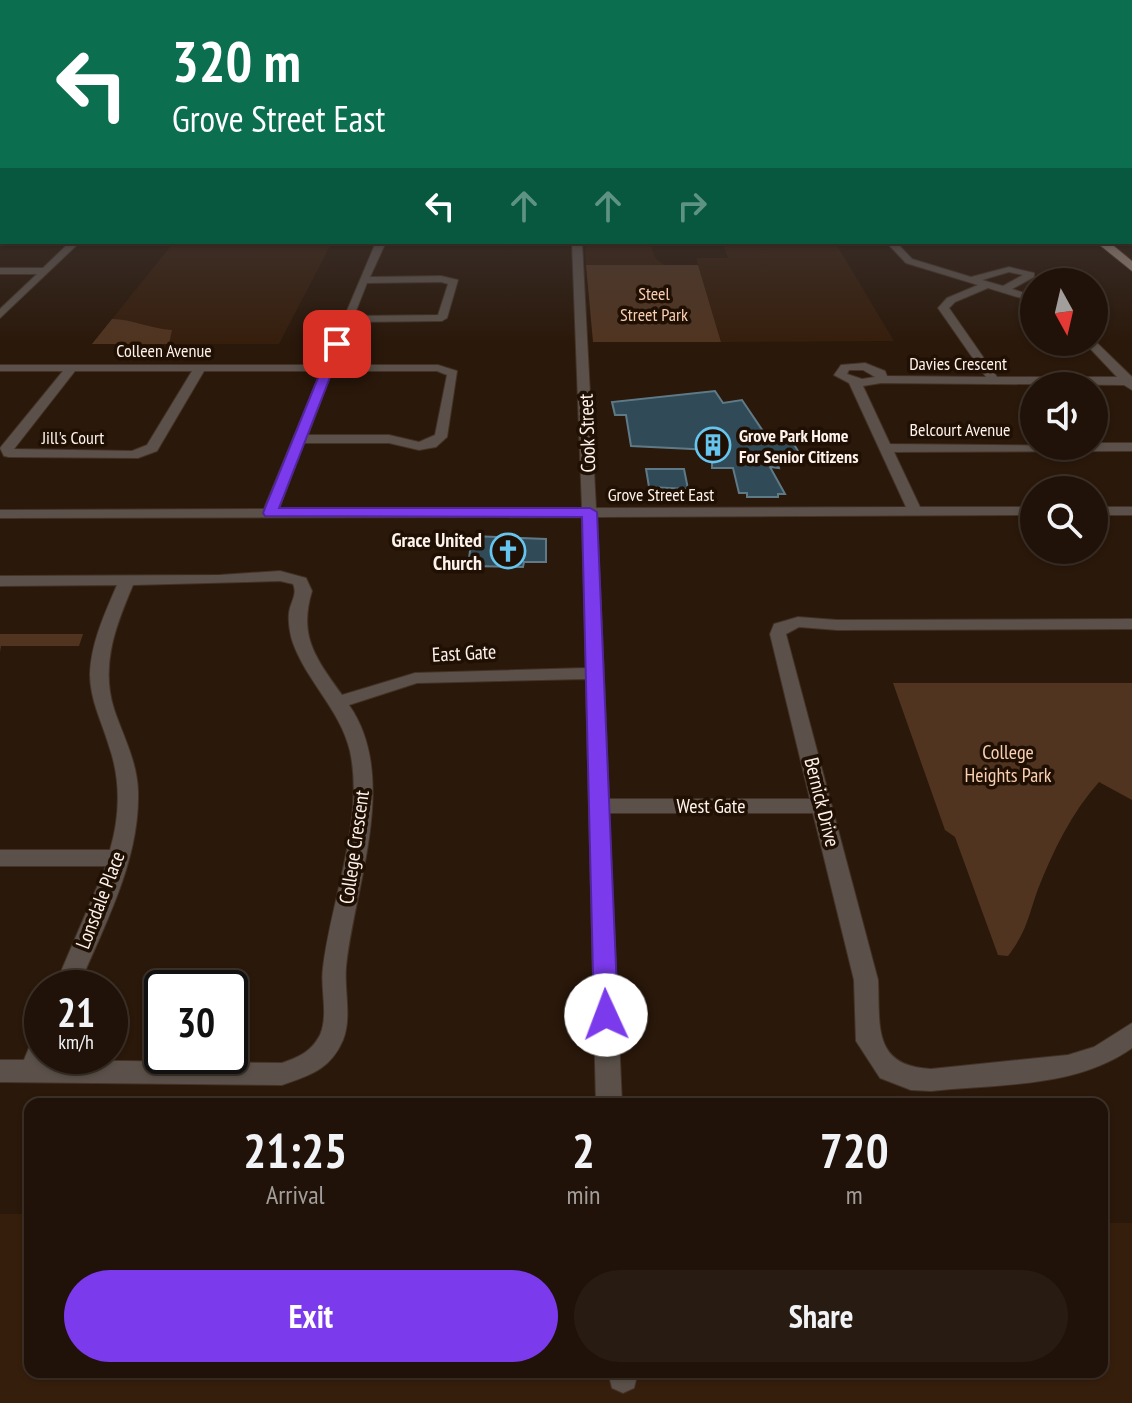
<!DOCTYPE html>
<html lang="en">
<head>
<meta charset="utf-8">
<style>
	body { margin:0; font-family:"PT Sans Narrow",sans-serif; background:#281b12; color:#f1f3f6; height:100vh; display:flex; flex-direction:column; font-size:30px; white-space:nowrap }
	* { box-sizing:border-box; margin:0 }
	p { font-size:26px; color:#a29e9c }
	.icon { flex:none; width:44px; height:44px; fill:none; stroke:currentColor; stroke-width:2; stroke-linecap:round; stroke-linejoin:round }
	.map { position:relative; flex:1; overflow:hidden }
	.panel { position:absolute; left:24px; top:1098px; width:1084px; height:280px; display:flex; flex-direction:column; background:#201208; border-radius:16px; box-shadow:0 2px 6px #0004,0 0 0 2px #3d3229 }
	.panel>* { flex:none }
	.guide { position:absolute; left:0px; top:0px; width:1132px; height:244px; box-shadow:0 2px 6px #0004,0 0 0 2px #3d3229; background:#0b6e4f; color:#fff; overflow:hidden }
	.needle { width:52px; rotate:172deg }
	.tools { position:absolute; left:1020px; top:268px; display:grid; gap:16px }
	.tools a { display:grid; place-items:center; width:88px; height:88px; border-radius:50%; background:#201208; box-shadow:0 2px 6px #0004,0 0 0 2px #3d3229; font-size:40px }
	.speed { position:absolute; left:24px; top:970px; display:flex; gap:16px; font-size:40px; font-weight:700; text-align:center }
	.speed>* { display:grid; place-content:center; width:104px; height:104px; border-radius:50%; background:#201208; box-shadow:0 2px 6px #0004,0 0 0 2px #3d3229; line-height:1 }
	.speed small { font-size:20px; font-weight:400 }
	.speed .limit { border:4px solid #111; border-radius:12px; background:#fff; color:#111 }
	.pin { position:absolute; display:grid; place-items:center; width:68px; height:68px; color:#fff; margin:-34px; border-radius:16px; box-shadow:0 4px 12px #0006 }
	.me { position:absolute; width:88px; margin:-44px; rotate:358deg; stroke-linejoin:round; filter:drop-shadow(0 0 6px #0008) }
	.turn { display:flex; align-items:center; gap:28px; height:168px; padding:0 40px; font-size:36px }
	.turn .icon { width:104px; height:104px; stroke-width:2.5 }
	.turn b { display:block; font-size:56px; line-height:68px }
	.lanes { display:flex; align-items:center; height:76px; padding:0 40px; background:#0003; justify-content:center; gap:40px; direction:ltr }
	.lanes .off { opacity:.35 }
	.eta { display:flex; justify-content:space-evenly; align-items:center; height:136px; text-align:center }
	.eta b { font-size:48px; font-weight:600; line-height:56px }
	.cta { display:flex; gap:16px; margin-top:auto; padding:16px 40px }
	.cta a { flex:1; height:92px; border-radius:48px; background:#7c3aed; color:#fff; font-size:32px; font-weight:600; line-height:92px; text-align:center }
	.cta a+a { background:#281b12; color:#f1f3f6 }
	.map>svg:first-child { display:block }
</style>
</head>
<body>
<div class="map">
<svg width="1132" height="1403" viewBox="0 0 1132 1403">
	<rect width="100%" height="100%" fill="#2a180a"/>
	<g fill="#361e0c">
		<path d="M174 242H332L279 344H92Z"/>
		<path d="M585 242H650L655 258 664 265H586Z"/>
		<path d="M722 242H835L894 341 721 342 696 258H728Z"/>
		<path d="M0 1214H30V1372H1102V1223H1132V1403H0Z"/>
	</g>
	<g fill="#503420">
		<path d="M586 265H698L721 342H593Z"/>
		<path d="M112 319C132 319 151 329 172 330L169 344H92Z"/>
		<path d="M0 634H83L79 646H1L0 652Z"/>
		<path d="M893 683H1132V800L1099 782C1072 812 1053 851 1038 889 1028 917 1027 931 1008 956L998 955 955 837 945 830Z"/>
	</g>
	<g fill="#314a57" stroke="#5f7a87" stroke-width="2">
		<path d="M715 391 723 403 742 400 771 443 792 441 801 456 776 457 779 468 770 467 785 494H778V497H747V493H739L733 468H712V450L631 446 626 415H615L612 402Z"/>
		<path d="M646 469H684L688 489 649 487Z"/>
		<path d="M472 536 546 539V562H524L523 567 468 566Z"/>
	</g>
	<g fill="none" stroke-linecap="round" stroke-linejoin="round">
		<g stroke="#433225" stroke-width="2">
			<g id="minor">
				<rect x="0" y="154" width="2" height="4"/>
				<rect x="0" y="191" width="2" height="4"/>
				<path d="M1130 200 1132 201V210L1130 209Z"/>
				<rect x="1130" y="228" width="2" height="6"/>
				<rect x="0" y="232" width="2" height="6"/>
				<path d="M70 242H80L0 318V309L37 274H0V268H43Z"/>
				<path d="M376 242H386L370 277 441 276 458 280 447 318 442 321 352 322 335 365H438L457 371 447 437 436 447 419 450 389 443H304L279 509 582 508 572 242H582L596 508 906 507 849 383 834 375 841 365 865 363 885 371 887 376 986 377 938 308 947 298 978 285 906 263 886 242H896L912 259 971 277 1009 267 1034 273V277L1012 289 1034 296V302L988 288 955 302 949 308 997 377H1117L1084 342 1094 340 1132 377V390L1124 385 881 383 863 386 890 444 1094 446V443H1132V451L894 452 920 507H1034V515L597 517 609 799H810L770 634 774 624 798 617 837 620 1132 619V629L837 630 799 627 786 634 878 980C880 1026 872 1066 931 1069L1068 1055 1094 1047 1132 1023V1048C1076 1088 998 1084 931 1091L911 1090 880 1078 856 1041 854 980 813 813H609L622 1104H596L586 679 417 683 349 705C400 778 354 887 346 967 344 991 352 1017 343 1040 330 1070 310 1075 282 1085L0 1082V1060H24L33 1038 42 1035V1056H50L49 1060 282 1063C299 1057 311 1052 320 1035 329 1014 320 989 323 968 331 899 365 820 350 751 340 709 307 682 293 643 290 635 288 621 289 613 290 602 298 595 293 584L280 581 133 585C116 625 100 665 114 709 123 736 137 761 138 791 140 861 104 925 78 988H54L106 866H0V850H110C120 816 121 780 109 746 102 722 90 700 90 674 91 643 105 613 117 585L0 586V576L220 575 280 571 306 578 312 591C298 637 316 658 342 695L415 673 586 668 582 517 0 518V510L264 509 321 371H204L157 451 138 458 9 457 4 456 0 448 63 371H0V365H324ZM1009 272 1023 275 1003 286 982 280ZM441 282 448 284 438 315 354 316 367 283ZM849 370H863L875 377 862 379 847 374ZM75 371H192L147 445 132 451 14 449ZM332 371H437L447 375 435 435 419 442 389 435H308Z"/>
				<rect x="1094" y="507" width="38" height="8"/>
				<path d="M608 1372H638L634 1388 623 1393 612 1388Z"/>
			</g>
		</g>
		<g stroke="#433225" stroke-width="2">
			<path id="major" d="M1096 242H1109L1132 261V271Z"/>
		</g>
		<use href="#minor" fill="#5b514a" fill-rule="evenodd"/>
		<use href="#major" fill="#9a8578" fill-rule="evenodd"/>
	</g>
	<linearGradient id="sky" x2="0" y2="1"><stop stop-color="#170d06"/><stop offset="0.43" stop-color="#443d3e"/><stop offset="1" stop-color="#443d3e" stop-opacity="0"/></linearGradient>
	<rect width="1132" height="344" fill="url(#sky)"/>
	<path fill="#7c3aed" stroke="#51269a" stroke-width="2" d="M333 341 343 344 279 508H590L597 512 618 1015 614 1022 606 1025 597 1022 594 1015 582 517 265 516 263 513Z"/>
	<defs>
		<g id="building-ring" transform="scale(1.8)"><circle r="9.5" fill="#200f03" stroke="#65c5ef" stroke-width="1.5"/><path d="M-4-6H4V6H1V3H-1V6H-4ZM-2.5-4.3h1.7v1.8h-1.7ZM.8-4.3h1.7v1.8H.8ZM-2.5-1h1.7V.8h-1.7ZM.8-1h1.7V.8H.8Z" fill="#65c5ef"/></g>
		<g id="church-ring" transform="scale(1.8)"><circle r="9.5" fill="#200f03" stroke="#65c5ef" stroke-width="1.5"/><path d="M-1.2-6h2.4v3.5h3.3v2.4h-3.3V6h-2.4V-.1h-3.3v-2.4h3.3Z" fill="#65c5ef"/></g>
	</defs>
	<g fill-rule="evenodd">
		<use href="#building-ring" x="713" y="445"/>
		<use href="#church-ring" x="508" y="551"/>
	</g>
	<g text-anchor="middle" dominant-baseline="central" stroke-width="7" stroke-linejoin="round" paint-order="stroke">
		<g font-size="18" fill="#fad0b3" stroke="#200f03">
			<text x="654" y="293">Steel<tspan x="654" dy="21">Street Park</tspan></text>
		</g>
		<g font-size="18" fill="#fdf3ec" stroke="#200f03">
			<text x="164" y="350">Colleen Avenue</text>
			<text x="958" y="363">Davies Crescent</text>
			<text x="960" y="429">Belcourt Avenue</text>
			<text x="73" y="437">Jill's Court</text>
			<text x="661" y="494">Grove Street East</text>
		</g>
		<g font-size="18" font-weight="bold" fill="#fdf3ec" stroke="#200f03" text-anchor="start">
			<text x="739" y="435">Grove Park Home<tspan x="739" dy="21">For Senior Citizens</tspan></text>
		</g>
		<g font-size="20" fill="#fdf3ec" stroke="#200f03">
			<text transform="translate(587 433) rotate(-92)">Cook Street</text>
			<text transform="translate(464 653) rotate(-3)">East Gate</text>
			<text transform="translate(822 802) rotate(76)">Bernick Drive</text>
			<text x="711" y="806">West Gate</text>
			<text transform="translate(354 847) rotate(-82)">College Crescent</text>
			<text transform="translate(100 900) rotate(-69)">Lonsdale Place</text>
		</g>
		<g font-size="20" font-weight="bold" fill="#fdf3ec" stroke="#200f03" text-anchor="end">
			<text x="482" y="540">Grace United<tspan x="482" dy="23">Church</tspan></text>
		</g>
		<g font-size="20" fill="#fad0b3" stroke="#200f03">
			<text x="1008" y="752">College<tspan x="1008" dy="23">Heights Park</tspan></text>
		</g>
	</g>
</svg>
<div class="tools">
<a><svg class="needle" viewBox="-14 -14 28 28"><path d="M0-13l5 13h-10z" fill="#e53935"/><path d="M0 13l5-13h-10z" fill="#a29e9c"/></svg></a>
<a><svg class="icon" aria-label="sound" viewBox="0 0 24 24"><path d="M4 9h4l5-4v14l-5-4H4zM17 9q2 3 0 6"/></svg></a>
<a><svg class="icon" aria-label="search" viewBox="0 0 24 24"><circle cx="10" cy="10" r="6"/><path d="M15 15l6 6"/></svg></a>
</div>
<div class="speed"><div>21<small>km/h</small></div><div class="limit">30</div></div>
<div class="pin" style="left:337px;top:344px;background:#d93025"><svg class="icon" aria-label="arrive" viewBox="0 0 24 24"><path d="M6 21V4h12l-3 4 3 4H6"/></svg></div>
<svg class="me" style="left:606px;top:1015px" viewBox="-20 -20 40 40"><circle r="19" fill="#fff"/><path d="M0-13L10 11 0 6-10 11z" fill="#7c3aed"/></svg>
<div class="guide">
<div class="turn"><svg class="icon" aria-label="left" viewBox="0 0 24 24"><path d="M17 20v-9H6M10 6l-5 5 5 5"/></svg><div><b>320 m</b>Grove Street East</div></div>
<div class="lanes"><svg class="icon" aria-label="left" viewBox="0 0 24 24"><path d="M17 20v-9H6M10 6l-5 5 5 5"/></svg><svg class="icon off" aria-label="ahead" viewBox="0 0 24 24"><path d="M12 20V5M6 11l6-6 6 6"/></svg><svg class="icon off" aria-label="ahead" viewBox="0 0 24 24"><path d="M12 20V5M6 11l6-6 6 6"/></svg><svg class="icon off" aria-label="right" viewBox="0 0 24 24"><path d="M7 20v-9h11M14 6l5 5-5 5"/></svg></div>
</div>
<section class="panel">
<div class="eta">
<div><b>21:25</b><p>Arrival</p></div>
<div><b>2</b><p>min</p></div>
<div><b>720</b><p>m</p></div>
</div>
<div class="cta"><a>Exit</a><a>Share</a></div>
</section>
</div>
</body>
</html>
